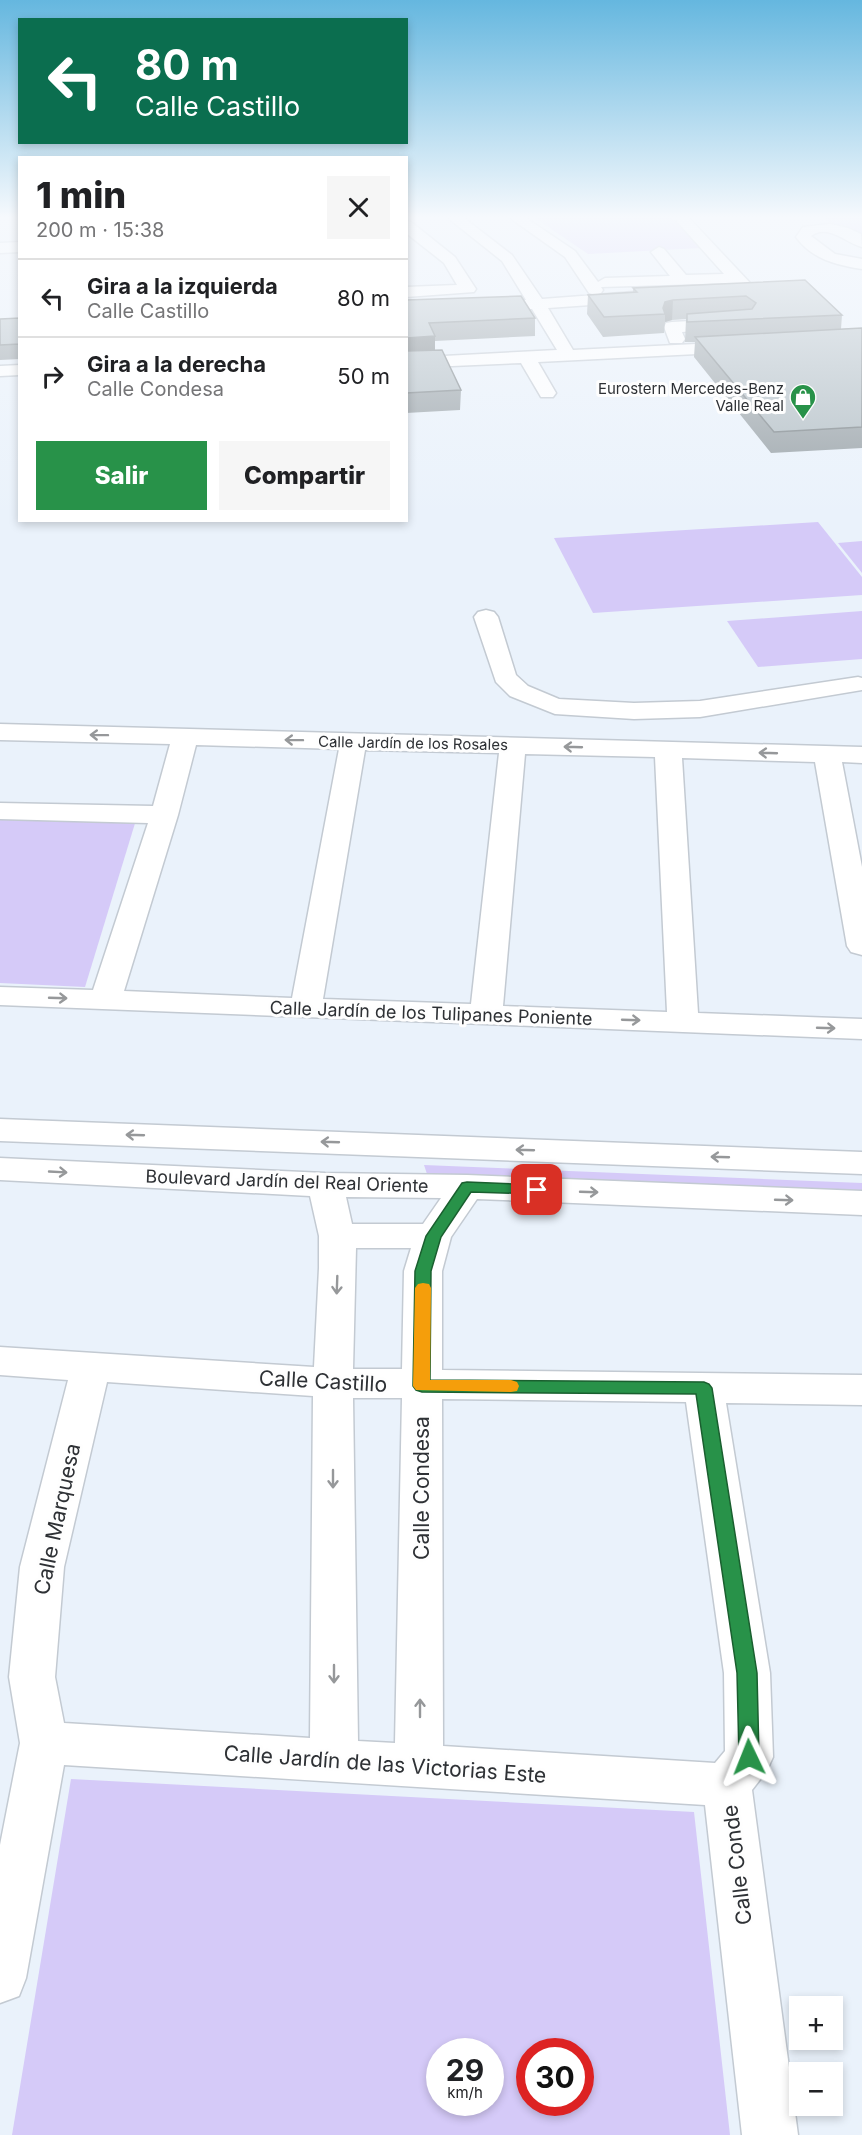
<!DOCTYPE html>
<html lang="es">
<head>
<meta charset="utf-8">
<style>
	body { margin:0; font-family:Inter,sans-serif; background:#f6f6f6; color:#202124; height:100vh; display:flex; flex-direction:column; font-size:22px; white-space:nowrap }
	* { box-sizing:border-box; margin:0 }
	p { font-size:20px; color:#757577 }
	.icon { flex:none; width:33px; height:33px; fill:none; stroke:currentColor; stroke-width:2; stroke-linecap:round; stroke-linejoin:round }
	.map { position:relative; flex:1; overflow:hidden }
	.drawer { position:absolute; left:18px; top:156px; width:390px; height:366px; display:flex; flex-direction:column; background:#fff; border-radius:0px; box-shadow:0 3px 9px #0003 }
	.drawer>* { flex:none }
	.top-card { position:absolute; left:18px; top:18px; width:390px; height:126px; border-radius:0px; box-shadow:0 3px 9px #0003; background:#0b6e4f; color:#fff; overflow:hidden }
	.buttons { position:absolute; left:789px; top:1996px; display:grid; gap:12px }
	.buttons a { display:grid; place-items:center; width:54px; height:54px; border-radius:0px; background:#fff; box-shadow:0 3px 9px #0003; font-size:30px }
	.speed { position:absolute; left:426px; top:2038px; display:flex; gap:12px; font-size:30px; font-weight:700; text-align:center }
	.speed>* { display:grid; place-content:center; width:78px; height:78px; border-radius:50%; background:#fff; box-shadow:0 3px 9px #0003; line-height:1 }
	.speed small { font-size:15px; font-weight:400 }
	.speed .limit { border:9px solid #d22; background:#fff; color:#111 }
	.pin { position:absolute; display:grid; place-items:center; width:51px; height:51px; color:#fff; margin:-26px; border-radius:12px; box-shadow:0 3px 9px #0006 }
	.me { position:absolute; width:66px; margin:-33px; rotate:358deg; stroke-linejoin:round; filter:drop-shadow(0 0 4px #0008) }
	.turn { display:flex; align-items:center; gap:21px; height:126px; padding:0 18px; font-size:27px }
	.turn .icon { width:78px; height:78px; stroke-width:2.5 }
	.turn b { display:block; font-size:42px; line-height:51px }
	.round { display:grid; place-items:center; flex:none; width:63px; height:63px; border-radius:0px; background:#f6f6f6 }
	.summary { display:flex; align-items:center; justify-content:space-between; height:102px; padding:0 18px }
	h1 { font-size:36px; font-weight:800; line-height:45px }
	.cta { display:flex; gap:12px; margin-top:auto; padding:12px 18px }
	.cta a { flex:1; height:69px; border-radius:0px; background:#289249; color:#fff; font-size:24px; font-weight:800; line-height:69px; text-align:center }
	.cta a+a { background:#f6f6f6; color:#202124 }
	ul { padding:0; list-style:none }
	li { display:flex; align-items:center; gap:18px; height:78px; padding:0 18px; border-top:2px solid #e0e0e0 }
	li div { flex:1 }
	li b { display:block; font-size:22px }
	li em { font-style:normal }
	.map>svg:first-child { display:block }
</style>
</head>
<body>
<div class="map">
<svg width="862" height="2135" viewBox="0 0 862 2135">
	<rect width="100%" height="100%" fill="#eaf2fb"/>
	<g fill="#d5caf8" fill-rule="evenodd">
		<path d="M535 218H672L701 248 588 254Z"/>
		<path d="M824 218H862V235C848 224 840 232 824 218Z"/>
		<path d="M818 522 862 577V595L593 613 554 538Z"/>
		<path d="M862 541V573L838 543Z"/>
		<path d="M862 611V659L758 667 727 621Z"/>
		<path d="M0 819 136 820 85 987 0 983Z"/>
		<path d="M424 1165 862 1183V1191L430 1183Z"/>
		<path d="M71 1779 694 1812 730 2135H12ZM440 2052H490V2103H440ZM530 2052H580V2103H530Z"/>
	</g>
	<g fill="none" stroke-linecap="round" stroke-linejoin="round">
		<g stroke="#c3cad2" stroke-width="3">
			<g id="minor">
				<path d="M448 218H464L512 255 542 299 595 295 589 293 565 257 510 218H526L575 251 598 282 605 278 670 276 651 252 659 247 664 249 686 275 724 274 674 218H689L752 285 754 288 752 291H740L733 283 601 287 603 290 601 293 595 295 633 292 641 297 633 302 548 308 573 350 737 342 743 343 746 347 743 351 737 352 538 362 556 393 553 397H541L521 363 406 368V358L557 350 532 309 486 310 484 307 486 304 526 300 502 261Z"/>
				<path d="M406 221 411 222 455 257 476 289 474 292 406 297V287L457 285 444 263 406 233Z"/>
				<path d="M830 224 848 228 861 234 862 247C846 243 828 223 811 236L835 254 862 259V269C836 265 812 259 796 237L803 227Z"/>
				<path d="M20 242V252L0 253V243Z"/>
				<path d="M729 319 735 320 737 324 735 328 682 332 685 339 682 343H670L664 327 666 323 672 322Z"/>
				<path d="M20 365V375L0 376V366Z"/>
				<path d="M486 610 494 612 498 617 516 675 528 686 559 699 634 703 700 701 858 677 862 678V690L700 717 634 719 555 714 510 696 496 682 474 617 478 612Z"/>
				<path d="M0 724 862 747V763L842 762 862 867V955L851 952 847 946 815 762 682 758 698 1013 862 1019V1039L0 1005V987L93 990 148 823 0 819V803L153 806 170 744 0 740ZM196 745 339 749 292 998 124 991 178 815ZM365 750 499 753 471 1004 323 999ZM525 754 655 757 667 1012 503 1006Z"/>
				<path d="M0 1119 862 1152V1174L0 1141Z"/>
				<path d="M0 1158 325 1173 467 1175 862 1191V1215L477 1199 451 1237 442 1271V1370L862 1375V1405L726 1403 770 1673 773 1757 766 1772 752 1790 798 2135H742L705 1805 64 1765 26 1978 19 1996 0 2003V1845L20 1743 9 1677 20 1567 68 1380 0 1375V1347L314 1367 319 1268V1236L310 1196 0 1180ZM346 1197 441 1198 423 1224H352ZM356 1248H411L404 1271 402 1369H353ZM107 1382 313 1396 310 1738 64 1723 55 1677 64 1567ZM353 1398H402L395 1743 358 1741ZM442 1399 686 1402 724 1673 725 1751 715 1763 443 1746Z"/>
			</g>
		</g>
		<use href="#minor" fill="#fff" fill-rule="evenodd"/>
	</g>
	<g fill="#9ba4a9">
		<path d="M805 280 842 315 841 329 862 328V448L771 453 694 357 695 342H685L686 319 672 320 665 322 664 333 603 337 587 314 588 295 633 293V288Z"/>
		<path d="M406 300 535 318V336L435 341V350L461 390 460 410 406 413Z"/>
		<path d="M20 318V359L0 360V319Z"/>
	</g>
	<g fill="#7e868a">
		<path d="M673 300 672 320 665 322V314L663 308 665 302Z"/>
		<path d="M435 336V354L406 356V338Z"/>
	</g>
	<g fill="#b4bfc5" stroke="#7e868a" stroke-width="1.5">
		<path d="M805 280 842 315 687 322V314L752 309 756 303 746 296 673 300 665 302 663 308 665 314 604 317 588 295 637 292 633 288Z"/>
		<path d="M521 296 535 318 429 323 435 336 406 338V300Z"/>
		<path d="M20 318V344L0 345V319Z"/>
		<path d="M862 328V427L774 432 695 337Z"/>
		<path d="M442 350 461 390 406 393V351Z"/>
	</g>
	<defs><path id="oneway-shaft" d="M-6 0H5M1.5-3L5.5 0L1.5 3" fill="none" stroke-width="1.6" stroke-linecap="round" stroke-linejoin="round" transform="scale(1.5)"/></defs>
	<g stroke="#96989a">
		<use href="#oneway-shaft" transform="translate(99 735) rotate(-179)"/>
		<use href="#oneway-shaft" transform="translate(294 740) rotate(-179)"/>
		<use href="#oneway-shaft" transform="translate(573 747) rotate(-178)"/>
		<use href="#oneway-shaft" transform="translate(768 753) rotate(-178)"/>
		<use href="#oneway-shaft" transform="translate(58 998) rotate(2)"/>
		<use href="#oneway-shaft" transform="translate(631 1020) rotate(2)"/>
		<use href="#oneway-shaft" transform="translate(826 1028) rotate(2)"/>
		<use href="#oneway-shaft" transform="translate(135 1135) rotate(-178)"/>
		<use href="#oneway-shaft" transform="translate(330 1142) rotate(-178)"/>
		<use href="#oneway-shaft" transform="translate(525 1150) rotate(-178)"/>
		<use href="#oneway-shaft" transform="translate(720 1157) rotate(-178)"/>
		<use href="#oneway-shaft" transform="translate(58 1172) rotate(3)"/>
		<use href="#oneway-shaft" transform="translate(589 1192) rotate(2)"/>
		<use href="#oneway-shaft" transform="translate(784 1200) rotate(2)"/>
		<use href="#oneway-shaft" transform="translate(337 1285) rotate(92)"/>
		<use href="#oneway-shaft" transform="translate(333 1479) rotate(90)"/>
		<use href="#oneway-shaft" transform="translate(334 1674) rotate(90)"/>
		<use href="#oneway-shaft" transform="translate(420 1708) rotate(-90)"/>
	</g>
	<linearGradient id="sky" x2="0" y2="1"><stop stop-color="#65b7df"/><stop offset="0.42" stop-color="#f6f9fd"/><stop offset="1" stop-color="#f6f9fd" stop-opacity="0"/></linearGradient>
	<rect width="862" height="517" fill="url(#sky)"/>
	<path fill="#289249" stroke="#1a5f2f" stroke-width="1.5" d="M467 1182 537 1185 544 1190 537 1194 471 1192 441 1237 431 1271 430 1380 704 1382 709 1384 712 1388 757 1673 759 1757 756 1763 749 1766 742 1763 739 1757 737 1673 696 1394 422 1392 416 1390 413 1386 415 1271 426 1236 462 1183Z"/>
	<path fill="#f59e0b" d="M423 1283 429 1284 431 1288 430 1380H511L517 1382 519 1386 517 1391 511 1392 416 1390 413 1386 415 1288 418 1284Z"/>
	<defs>
		<g id="shop-pin" transform="scale(1.35)"><path d="M0 17L-7.5 6A9.5 9.5 0 1 1 7.5 6Z" fill="#289249" stroke="#fefefe"/><path d="M-5-2.5h2.3a2.7 3.5 0 0 1 5.4 0H5L5.5 6h-11ZM-1.5-2.5h3a1.5 2.3 0 0 0-3 0Z" fill="#fff"/></g>
	</defs>
	<g fill-rule="evenodd">
		<use href="#shop-pin" x="803" y="397"/>
	</g>
	<g text-anchor="middle" dominant-baseline="central" stroke-width="6" stroke-linejoin="round" paint-order="stroke">
		<g font-size="15" fill="#2e3135" stroke="#fefefe" text-anchor="end">
			<text x="784" y="388">Eurostern Mercedes-Benz<tspan x="784" dy="17">Valle Real</tspan></text>
		</g>
		<g font-size="15" fill="#2e3135" stroke="#fefefe">
			<text transform="translate(413 743) rotate(1)">Calle Jardín de los Rosales</text>
		</g>
		<g font-size="18" fill="#2e3135" stroke="#fefefe">
			<text transform="translate(431 1013) rotate(2)">Calle Jardín de los Tulipanes Poniente</text>
			<text transform="translate(287 1181) rotate(2)">Boulevard Jardín del Real Oriente</text>
		</g>
		<g font-size="21" fill="#2e3135" stroke="#fefefe">
			<text transform="translate(323 1381) rotate(3)">Calle Castillo</text>
			<text transform="translate(421 1488) rotate(-90)">Calle Condesa</text>
			<text transform="translate(57 1519) rotate(-78)">Calle Marquesa</text>
			<text transform="translate(385 1764) rotate(4)">Calle Jardín de las Victorias Este</text>
			<text transform="translate(737 1865) rotate(-97)">Calle Conde</text>
		</g>
	</g>
</svg>
<div class="buttons">
<a>+</a>
<a>−</a>
</div>
<div class="speed"><div>29<small>km/h</small></div><div class="limit">30</div></div>
<div class="pin" style="left:537px;top:1190px;background:#d93025"><svg class="icon" aria-label="arrive" viewBox="0 0 24 24"><path d="M6 21V4h12l-3 4 3 4H6"/></svg></div>
<svg class="me" style="left:749px;top:1757px" viewBox="-20 -20 40 40"><path d="M0-17L14 15 0 8-14 15z" fill="#289249" stroke="#fff" stroke-width="4"/></svg>
<div class="top-card">
<div class="turn"><svg class="icon" aria-label="left" viewBox="0 0 24 24"><path d="M17 20v-9H6M10 6l-5 5 5 5"/></svg><div><b>80 m</b>Calle Castillo</div></div>
</div>
<section class="drawer">
<div class="summary"><div><h1>1 min</h1><p>200 m · 15:38</p></div><a class="round"><svg class="icon" aria-label="close" viewBox="0 0 24 24"><path d="M6 6l12 12M18 6L6 18"/></svg></a></div>
<ul>
<li><svg class="icon" aria-label="left" viewBox="0 0 24 24"><path d="M17 20v-9H6M10 6l-5 5 5 5"/></svg><div><b>Gira a la izquierda</b><p>Calle Castillo</p></div><em>80 m</em></li>
<li><svg class="icon" aria-label="right" viewBox="0 0 24 24"><path d="M7 20v-9h11M14 6l5 5-5 5"/></svg><div><b>Gira a la derecha</b><p>Calle Condesa</p></div><em>50 m</em></li>
</ul>
<div class="cta"><a>Salir</a><a>Compartir</a></div>
</section>
</div>
</body>
</html>
